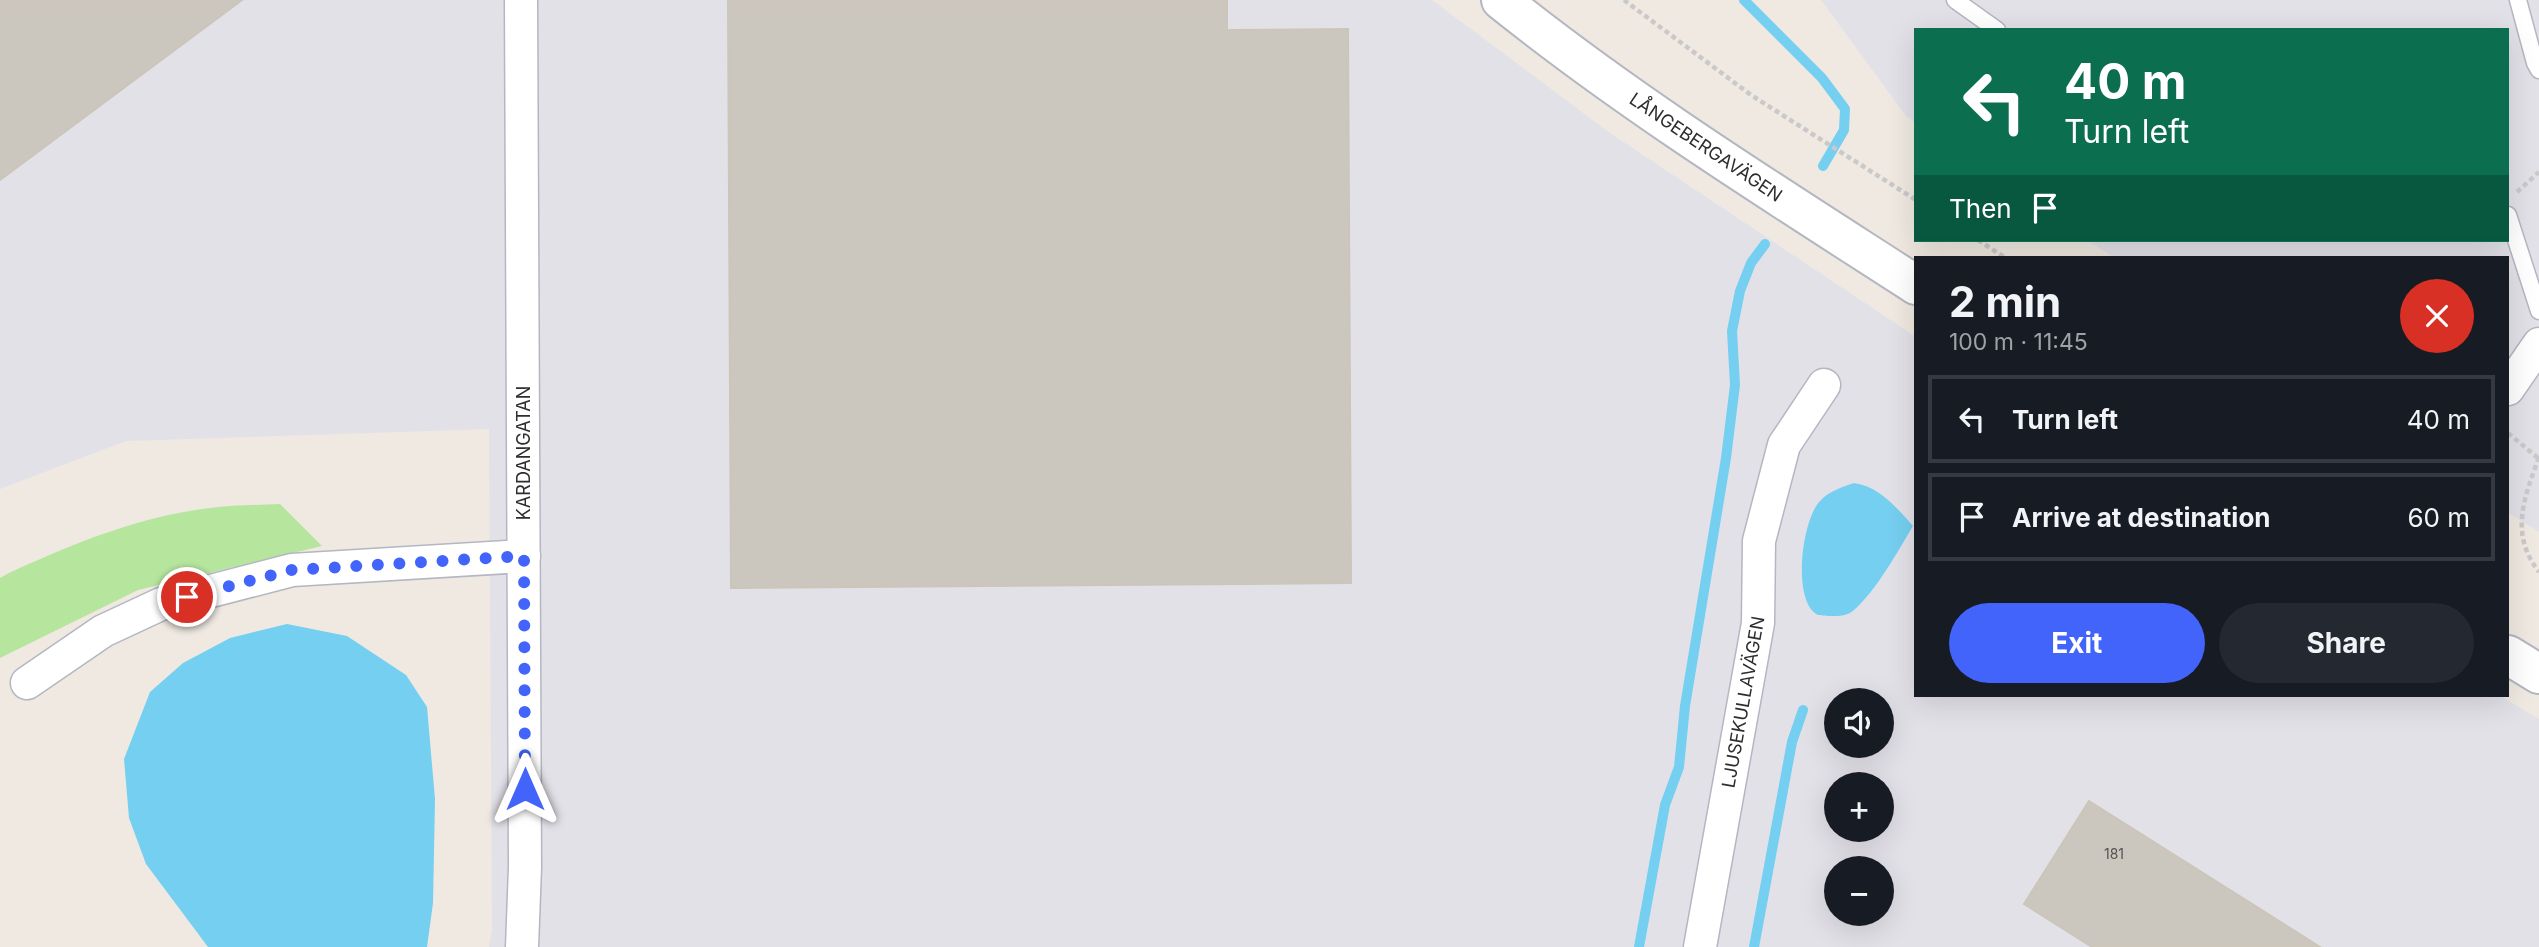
<!DOCTYPE html>
<html lang="en">
<head>
<meta charset="utf-8">
<style>
	body { margin:0; font-family:Inter,sans-serif; background:#242831; color:#f1f3f6; height:100vh; display:flex; flex-direction:column; font-size:26px; white-space:nowrap }
	* { box-sizing:border-box; margin:0 }
	p { font-size:23px; color:#9ea1a6 }
	.icon { flex:none; width:38px; height:38px; fill:none; stroke:currentColor; stroke-width:2; stroke-linecap:round; stroke-linejoin:round }
	.map { position:relative; flex:1; overflow:hidden }
	.details { position:absolute; left:1914px; top:256px; width:595px; height:441px; display:flex; flex-direction:column; background:#171b24; border-radius:0px; box-shadow:0 7px 28px #0002 }
	.details>* { flex:none }
	.banner { position:absolute; left:1914px; top:28px; width:595px; height:214px; border-radius:0px; box-shadow:0 7px 28px #0002; background:#0b6e4f; color:#fff; overflow:hidden }
	.tools { position:absolute; left:1824px; top:688px; display:grid; gap:14px }
	.tools a { display:grid; place-items:center; width:70px; height:70px; border-radius:50%; background:#171b24; box-shadow:0 7px 28px #0002; font-size:35px }
	.pin { position:absolute; display:grid; place-items:center; width:60px; height:60px; color:#fff; margin:-30px; border:4px solid #fff; border-radius:50%; box-shadow:0 2px 7px #0007 }
	.me { position:absolute; width:77px; margin:-38px; rotate:0deg; stroke-linejoin:round; filter:drop-shadow(0 0 5px #0008) }
	.turn { display:flex; align-items:center; gap:24px; height:147px; padding:0 35px; font-size:32px }
	.turn .icon { width:91px; height:91px; stroke-width:2.5 }
	.turn b { display:block; font-size:49px; line-height:60px }
	.then { display:flex; align-items:center; height:66px; padding:0 35px; background:#0003; gap:14px; font-size:26px }
	.round { display:grid; place-items:center; flex:none; width:74px; height:74px; border-radius:37px; background:#242831 }
	.overview { display:flex; align-items:center; justify-content:space-between; height:119px; padding:0 35px }
	h1 { font-size:42px; font-weight:700; line-height:52px }
	.cta { display:flex; gap:14px; margin-top:auto; padding:14px 35px }
	.cta a { flex:1; height:80px; border-radius:42px; background:#4264fb; color:#fff; font-size:28px; font-weight:700; line-height:80px; text-align:center }
	.cta a+a { background:#242831; color:#f1f3f6 }
	ul { padding:0; list-style:none }
	li { display:flex; align-items:center; gap:21px; height:88px; margin:0 14px 10px; padding:0 21px; border:4px solid #363941; border-radius:0px }
	li div { flex:1 }
	li b { display:block; font-size:26px }
	li em { font-style:normal }
	.map>svg:first-child { display:block }
</style>
</head>
<body>
<div class="map">
<svg width="2539" height="947" viewBox="0 0 2539 947">
	<rect width="100%" height="100%" fill="#efe9e1"/>
	<g fill="#e3e1e8" fill-rule="evenodd">
		<path d="M0 0H1432L1607 131 1916 337V695H2499L2539 719V947H489L492 930 489 429 126 441 0 489ZM1836 700H1881V746H1836ZM1836 784H1881V830H1836ZM1836 868H1881V914H1836Z"/>
		<path d="M1821 0H2539V532L2508 513V257H2113L2087 240H2508V30H1916V123L1906 116Z"/>
	</g>
	<path fill="#b6e59e" d="M280 504 322 546 138 590 0 658V578L9 573C72 544 140 516 210 508 233 505 257 505 280 504Z"/>
	<g fill="#75cff0">
		<path d="M1854 483C1880 487 1896 507 1913 526 1898 551 1876 591 1854 610 1846 617 1838 616 1829 616 1828 616 1819 615 1818 615 1791 602 1802 517 1821 500 1830 491 1842 487 1854 483Z"/>
		<path d="M287 624 347 636 406 675 427 707 435 799 433 903 427 947H208L146 864 129 818 124 759 150 692 183 663 230 638Z"/>
	</g>
	<g fill="none" stroke-linecap="round" stroke-linejoin="round">
		<g stroke="#75cff0" stroke-width="10">
			<path d="M1744 0 1822 78 1845 109 1844 130 1823 166"/>
			<path d="M1639 947 1665 805 1679 767 1685 706 1726 458 1735 385 1732 331 1740 291 1751 263 1765 244"/>
			<path d="M1754 947 1792 742 1803 710"/>
		</g>
	</g>
	<g fill="#cbc7bf" stroke="#cbc5ba" stroke-width="2">
		<path d="M0 0H242L0 180Z"/>
		<path d="M728 0H1227V30L1348 29 1351 583 731 588Z"/>
		<path d="M2089 801 2320 947H2092L2024 904Z"/>
	</g>
	<g fill="none" stroke-linecap="round" stroke-linejoin="round">
		<g stroke="#b4b7c1" stroke-width="19">
			<g id="lane">
				<path d="M1955 0 1997 30"/>
				<path d="M2518 0 2535 63 2539 70"/>
				<path d="M2508 215 2539 311"/>
			</g>
		</g>
		<g stroke="#b4b7c1" stroke-width="35">
			<g id="street">
				<path d="M521 0 525 867 522 947"/>
				<path d="M2508 389 2539 344"/>
				<path d="M27 683 103 631 161 604 292 570 524 556"/>
				<path d="M1700 947 1758 623 1759 541 1784 445 1824 385"/>
			</g>
		</g>
		<g stroke="#b4b7c1" stroke-width="42">
			<g id="secondary">
				<path d="M1501 0C1632 105 1775 194 1916 285"/>
				<path d="M2508 655 2539 674"/>
			</g>
		</g>
		<g stroke="#c9c9c9" stroke-width="4.5" stroke-dasharray="5 3.5" stroke-linecap="butt">
			<path d="M1624 0 1751 95 1916 200"/>
			<path d="M2517 192 2539 172"/>
			<path d="M1978 240 2004 257"/>
			<path d="M2508 433 2538 458"/>
			<path d="M2539 457C2524 499 2509 533 2539 572"/>
		</g>
		<use href="#lane" stroke="#fff" stroke-width="16"/>
		<use href="#street" stroke="#fff" stroke-width="32"/>
		<use href="#secondary" stroke="#fff" stroke-width="38"/>
	</g>
	<g fill="none" stroke-linecap="round" stroke-linejoin="round">
		<path stroke="#4264fb" stroke-width="12" stroke-dasharray="0 21.6" d="M187 597 292 570 524 556 525 789"/>
	</g>
	<g text-anchor="middle" dominant-baseline="central" stroke-width="7" stroke-linejoin="round" paint-order="stroke">
		<g font-size="14" fill="#555452">
			<text x="2114" y="853">181</text>
		</g>
		<g font-size="18" fill="#2e2e2e" stroke="#fff">
			<text transform="translate(1706 147) rotate(34)">LÅNGEBERGAVÄGEN</text>
			<text transform="translate(523 453) rotate(-90)">KARDANGATAN</text>
			<text transform="translate(1743 702) rotate(-80)">LJUSEKULLAVÄGEN</text>
		</g>
	</g>
</svg>
<div class="tools">
<a><svg class="icon" aria-label="sound" viewBox="0 0 24 24"><path d="M4 9h4l5-4v14l-5-4H4zM17 9q2 3 0 6"/></svg></a>
<a>+</a>
<a>−</a>
</div>
<div class="pin" style="left:187px;top:597px;background:#d93025"><svg class="icon" aria-label="arrive" viewBox="0 0 24 24"><path d="M6 21V4h12l-3 4 3 4H6"/></svg></div>
<svg class="me" style="left:525px;top:789px" viewBox="-20 -20 40 40"><path d="M0-17L14 15 0 8-14 15z" fill="#4264fb" stroke="#fff" stroke-width="4"/></svg>
<div class="banner">
<div class="turn"><svg class="icon" aria-label="left" viewBox="0 0 24 24"><path d="M17 20v-9H6M10 6l-5 5 5 5"/></svg><div><b>40 m</b>Turn left</div></div>
<div class="then">Then<svg class="icon" aria-label="arrive" viewBox="0 0 24 24"><path d="M6 21V4h12l-3 4 3 4H6"/></svg></div>
</div>
<section class="details">
<div class="overview"><div><h1>2 min</h1><p>100 m · 11:45</p></div><a class="round" style="background:#d93025;color:#fff"><svg class="icon" aria-label="close" viewBox="0 0 24 24"><path d="M6 6l12 12M18 6L6 18"/></svg></a></div>
<ul>
<li><svg class="icon" aria-label="left" viewBox="0 0 24 24"><path d="M17 20v-9H6M10 6l-5 5 5 5"/></svg><div><b>Turn left</b></div><em>40 m</em></li>
<li><svg class="icon" aria-label="arrive" viewBox="0 0 24 24"><path d="M6 21V4h12l-3 4 3 4H6"/></svg><div><b>Arrive at destination</b></div><em>60 m</em></li>
</ul>
<div class="cta"><a>Exit</a><a>Share</a></div>
</section>
</div>
</body>
</html>
